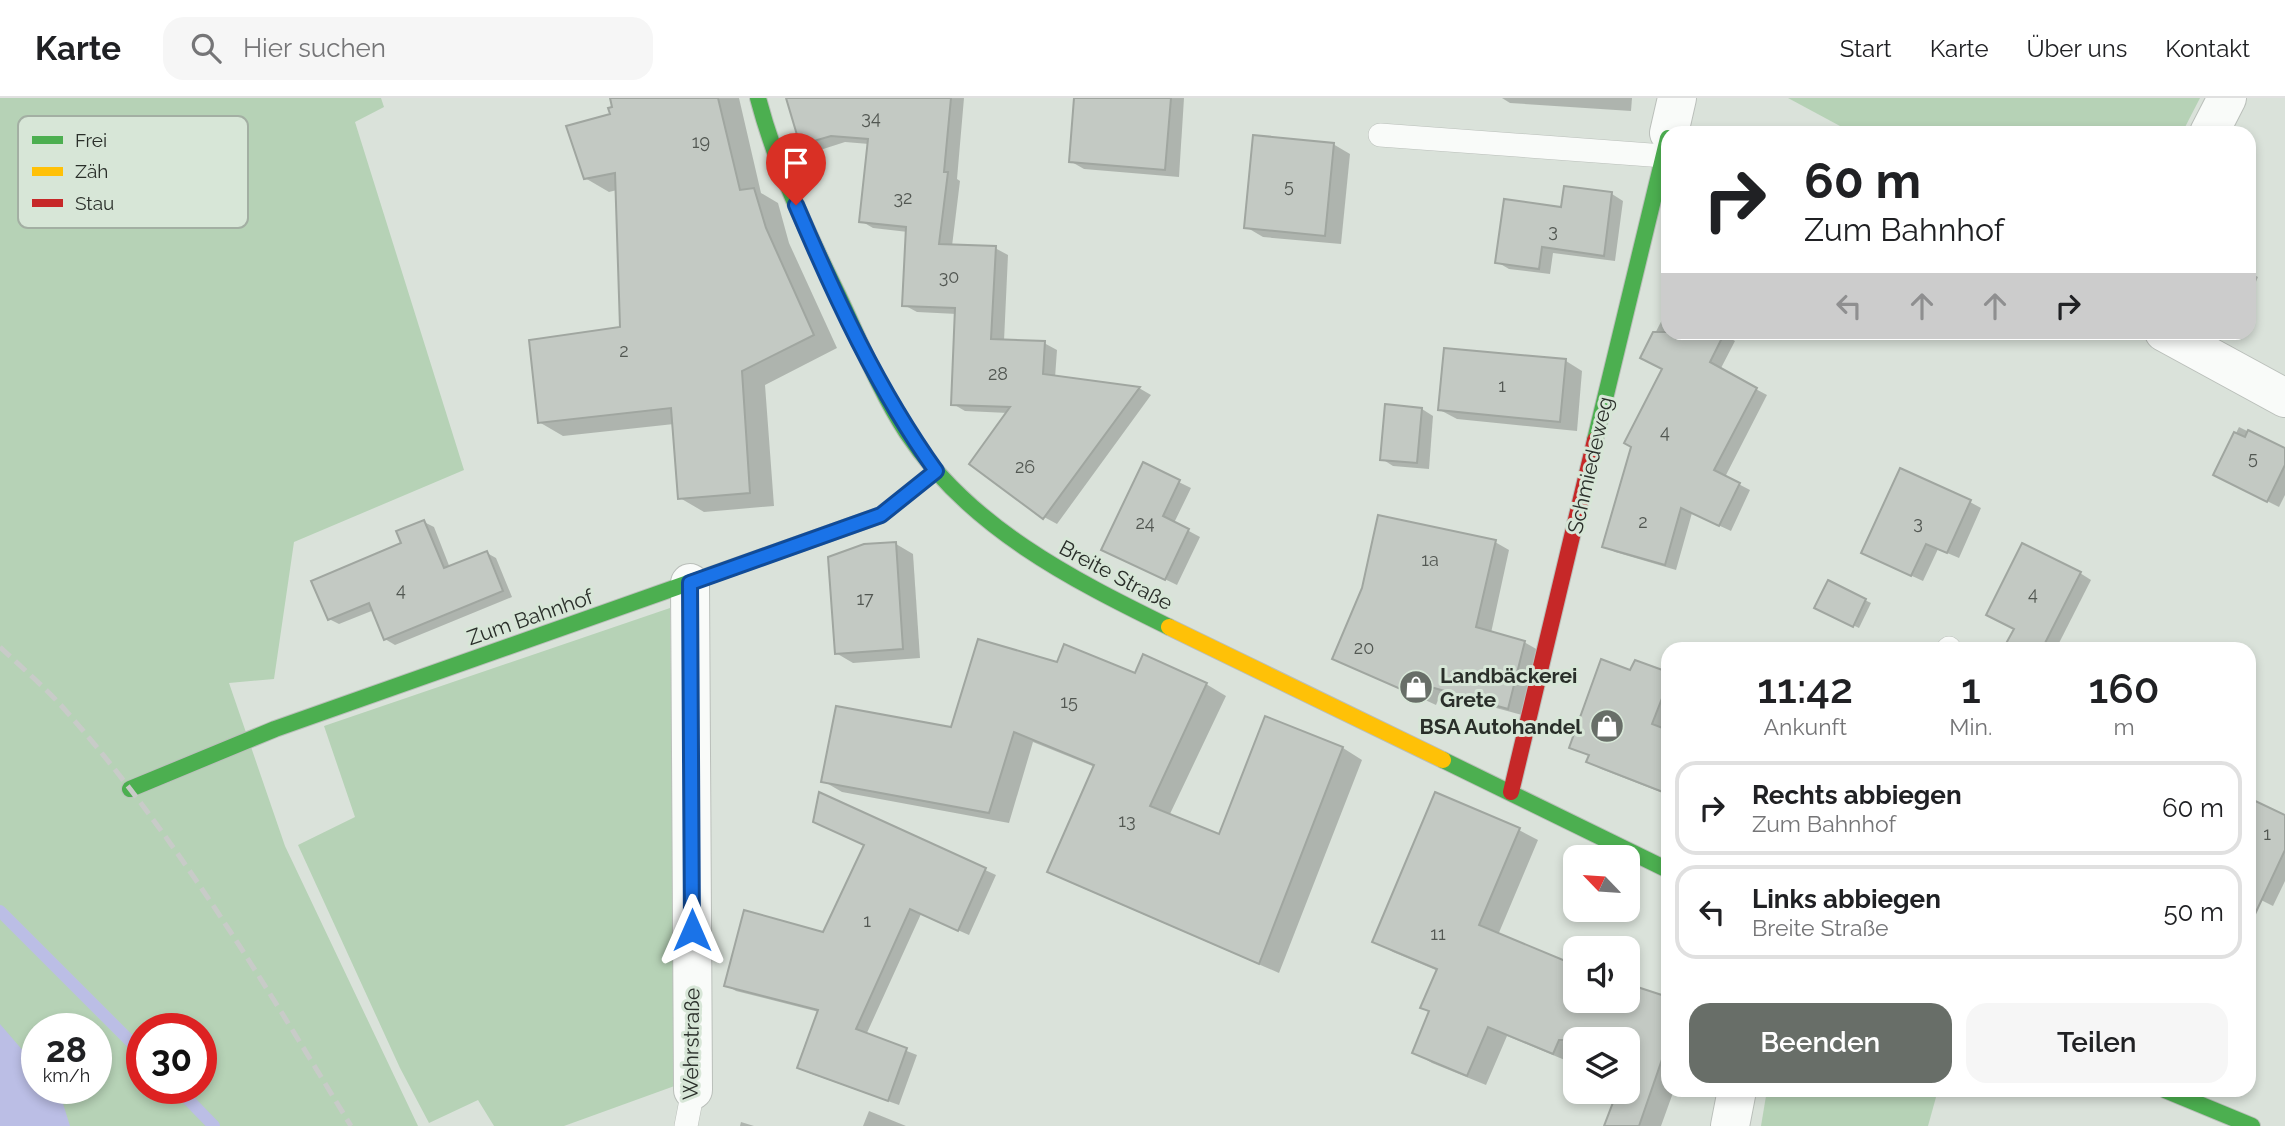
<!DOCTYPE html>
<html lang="de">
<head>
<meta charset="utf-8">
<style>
	body { margin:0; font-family:Raleway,sans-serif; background:#f6f6f6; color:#202124; height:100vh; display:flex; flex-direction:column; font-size:26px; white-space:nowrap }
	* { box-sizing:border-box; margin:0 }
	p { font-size:23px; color:#757577 }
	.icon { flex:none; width:38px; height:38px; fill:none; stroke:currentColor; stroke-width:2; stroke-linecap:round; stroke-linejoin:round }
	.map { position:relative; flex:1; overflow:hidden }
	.sheet { position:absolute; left:1661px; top:544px; width:595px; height:455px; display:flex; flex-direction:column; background:#fff; border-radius:21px; box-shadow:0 4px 10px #0003 }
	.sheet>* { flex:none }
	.banner { position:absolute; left:1661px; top:28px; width:595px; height:214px; border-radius:21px; box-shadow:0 4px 10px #0003; background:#fff; color:#202124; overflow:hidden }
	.needle { width:46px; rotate:295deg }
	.controls { position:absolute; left:1563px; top:747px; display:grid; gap:14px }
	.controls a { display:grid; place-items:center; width:77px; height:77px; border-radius:14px; background:#fff; box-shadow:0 4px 10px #0003; font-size:35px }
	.speed { position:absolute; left:21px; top:915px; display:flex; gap:14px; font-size:35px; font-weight:700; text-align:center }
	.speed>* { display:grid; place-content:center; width:91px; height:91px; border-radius:50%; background:#fff; box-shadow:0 4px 10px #0003; line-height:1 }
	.speed small { font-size:18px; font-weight:400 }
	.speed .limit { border:10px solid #d22; background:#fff; color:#111 }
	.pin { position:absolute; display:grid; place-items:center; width:60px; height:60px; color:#fff; margin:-72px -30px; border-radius:50% 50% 50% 0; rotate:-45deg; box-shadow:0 0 7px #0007 }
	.pin .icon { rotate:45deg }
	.me { position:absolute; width:77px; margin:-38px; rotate:0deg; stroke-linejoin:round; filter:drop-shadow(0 0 5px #0008) }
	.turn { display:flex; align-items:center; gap:24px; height:147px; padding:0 28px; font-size:32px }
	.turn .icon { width:91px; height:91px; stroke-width:2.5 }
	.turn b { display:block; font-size:49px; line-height:60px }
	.lanes { display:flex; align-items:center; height:66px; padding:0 28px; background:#0003; justify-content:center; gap:35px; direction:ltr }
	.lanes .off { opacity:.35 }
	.eta { display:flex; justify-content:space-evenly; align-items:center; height:119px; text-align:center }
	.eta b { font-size:42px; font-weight:600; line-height:49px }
	.primary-button { display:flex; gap:14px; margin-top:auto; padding:14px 28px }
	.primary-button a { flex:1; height:80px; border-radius:21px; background:#686e68; color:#fff; font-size:28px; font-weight:600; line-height:80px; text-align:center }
	.primary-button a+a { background:#f6f6f6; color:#202124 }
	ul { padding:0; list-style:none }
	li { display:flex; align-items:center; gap:21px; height:94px; margin:0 14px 10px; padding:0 14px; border:4px solid #e0e0e0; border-radius:21px }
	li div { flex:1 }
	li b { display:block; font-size:26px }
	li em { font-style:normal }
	header { display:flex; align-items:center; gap:42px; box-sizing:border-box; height:98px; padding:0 35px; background:#fff; border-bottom:2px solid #e0e0e0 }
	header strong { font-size:33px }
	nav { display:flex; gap:38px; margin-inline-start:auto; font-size:24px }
	.search { width:490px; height:63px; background:#f6f6f6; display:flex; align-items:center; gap:18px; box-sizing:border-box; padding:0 24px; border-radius:21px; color:#757577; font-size:26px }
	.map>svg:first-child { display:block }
</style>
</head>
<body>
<header>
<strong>Karte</strong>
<div class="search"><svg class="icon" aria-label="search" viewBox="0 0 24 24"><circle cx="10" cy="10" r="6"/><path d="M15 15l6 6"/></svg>Hier suchen</div>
<nav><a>Start</a><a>Karte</a><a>Über uns</a><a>Kontakt</a></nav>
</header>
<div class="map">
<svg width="2285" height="1028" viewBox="0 0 2285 1028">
	<rect width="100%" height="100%" fill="#dae2da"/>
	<g fill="#b6d2b6" fill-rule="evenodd">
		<path d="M0 0H381L384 9 355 24 464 372 294 444 274 581 229 585 285 748 418 1028H0ZM37 931H96V990H37ZM142 931H201V990H142Z"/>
		<path d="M1788 0H2200L2182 35H1853Z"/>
		<path d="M670 510 675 876 680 986 564 1028H494L478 1002 429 1025 400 970 298 747 355 719 324 628Z"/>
		<path d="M1767 992H1938L1928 1028H1761Z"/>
	</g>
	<path fill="#bbbee5" d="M0 926 37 969V990L56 991 60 996 70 1028H0Z"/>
	<g fill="#0003">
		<path d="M612 0H739L761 95 778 105 789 145 837 250 765 287 774 408 704 414 680 400 674 326 563 338 539 324 622 231 617 92 609 94 585 80 612 17 614 10Z"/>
		<path d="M788 0H964L957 81 960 83 952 148 995 150 1008 157 1004 243 1044 245 1057 252 1055 280 1139 290 1151 297 1057 426 1044 419 1008 315 965 313 953 306 957 216 917 214 904 207 908 134 873 130 861 123 869 46 845 44 814 54 802 46Z"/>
		<path d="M1076 0H1184L1179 79 1084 71 1070 63Z"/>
		<path d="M1502 0H1632L1631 13 1510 5Z"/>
		<path d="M1333 46 1350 56 1341 146 1263 139 1246 129Z"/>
		<path d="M1566 90 1612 96 1623 103 1615 163 1553 155 1550 176 1509 171 1497 164 1563 111Z"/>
		<path d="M2249 174 2258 179 2249 200Z"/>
		<path d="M1668 210V234H1719L1735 243 1720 272 1767 297 1725 379 1750 392 1731 433 1692 415 1676 472 1615 454 1604 448 1664 271 1643 259Z"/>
		<path d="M1566 263 1582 273 1577 333 1457 321 1440 312Z"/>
		<path d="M1422 311 1433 318 1429 371 1393 368 1382 361Z"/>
		<path d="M2239 329 2285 352V397L2279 409 2215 377Z"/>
		<path d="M1144 367 1191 390 1174 425 1200 439 1177 487 1115 457Z"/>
		<path d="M1970 404 1981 410 1959 460 1938 451 1923 483 1875 461Z"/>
		<path d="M424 424 434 429 450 470 487 455 496 460 512 499 395 547 385 541 374 512 339 526 329 521Z"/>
		<path d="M1495 444 1509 452 1491 535 1524 544 1538 552 1522 617 1441 595 1436 607 1334 560Z"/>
		<path d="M896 446 913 456 920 560 853 565 836 555Z"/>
		<path d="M2080 475 2091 482 2056 551H2005L2016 531Z"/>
		<path d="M1828 484 1871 505 1859 530 1821 512Z"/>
		<path d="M1058 566 1206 586 1226 598 1169 718 1220 738 1266 620 1343 650 1362 662 1279 875 1069 784 1049 773 1095 669 1033 644 1009 725 842 694 823 683 952 631Z"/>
		<path d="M1631 574 1668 576V626L1666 632 1668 633V697L1601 671 1588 664 1590 658 1571 649Z"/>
		<path d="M820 696 996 777 969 837 921 816 866 937 917 957 899 1007 809 975 799 969 819 914 736 893 726 887 824 836 866 748Z"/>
		<path d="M2250 703 2285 719V783L2273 808 2249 796Z"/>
		<path d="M1519 732 1538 742 1498 837 1575 869V903H1628V888L1668 901V992H1674L1661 1028H1605L1617 994H1628V942H1575V957L1572 965 1507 938 1486 987 1432 965 1414 954 1431 914 1438 873 1393 854 1374 843Z"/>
		<path d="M869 1013 906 1028H863Z"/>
		<path d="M741 1024 754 1028H740Z"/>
	</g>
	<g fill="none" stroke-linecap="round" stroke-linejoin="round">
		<g stroke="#bbbee5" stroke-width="12">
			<path d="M0 813 142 955"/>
			<path d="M177 990 214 1028"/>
		</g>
	</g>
	<g fill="#c3c9c3" stroke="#a0a6a0" stroke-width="2">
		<path d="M610 0H718L740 92 754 90 766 130 814 237 742 273 750 395 678 401 671 310 538 325 529 242 620 229 615 75 584 81 566 28 610 16 608 10 612 9Z"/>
		<path d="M786 0H951L944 74H948L939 146 996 148 991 241 1045 243 1043 276 1140 289 1043 421 969 366 1010 309 951 307 955 210 902 208 906 129 859 124 868 41 831 38 800 47Z"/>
		<path d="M1074 0H1171L1165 72 1069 64Z"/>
		<path d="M1253 37 1334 45 1325 138 1244 130Z"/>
		<path d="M1564 88 1612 94 1604 158 1542 149 1539 171 1495 165 1504 101 1561 109Z"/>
		<path d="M1653 234H1725L1710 264 1757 290 1714 372 1740 385 1719 428 1681 410 1665 467 1602 449 1631 349 1624 345 1662 271 1640 260Z"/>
		<path d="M1444 250 1566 261 1560 324 1438 312Z"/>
		<path d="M1385 306 1422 310 1417 365 1380 362Z"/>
		<path d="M2248 332 2285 350V367L2267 404 2213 377 2234 334 2245 339Z"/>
		<path d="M1143 364 1180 382 1163 418 1189 431 1165 482 1101 452Z"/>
		<path d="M1900 370 1971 402 1947 455 1926 446 1911 478 1861 455Z"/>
		<path d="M1378 417 1496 442 1476 529 1525 543 1508 611 1427 588 1421 600 1332 561 1362 490Z"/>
		<path d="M424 422 444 470 487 453 503 493 384 542 369 505 328 522 311 483 401 445 396 433Z"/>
		<path d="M896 444 903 551 835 556 828 459 864 446Z"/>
		<path d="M2022 445 2081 474 2042 551H2003L2014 531 1986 517Z"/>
		<path d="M1828 482 1866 501 1853 529 1814 510Z"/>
		<path d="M978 541 1057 564 1064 546 1135 575 1143 556 1207 585 1150 708 1219 736 1265 618 1343 649 1259 866 1047 774 1094 667 1014 634 989 715 821 684 836 608 951 629Z"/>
		<path d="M1601 561 1630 572 1635 562 1668 574V585L1652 626 1668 632V696L1586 664 1589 657 1569 650Z"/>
		<path d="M819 694 986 770 958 833 910 811 856 931 907 950 888 1003 797 970 818 912 724 888 744 812 823 834 864 747 813 724Z"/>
		<path d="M1435 694 1520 730 1479 827 1575 867V903H1628V886L1668 899V944L1639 1028H1604L1617 994H1628V959L1633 942H1559L1553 956 1488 929 1467 978 1412 955 1429 913 1420 910 1437 871 1372 844Z"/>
		<path d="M2249 700 2285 717V752L2249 829Z"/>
	</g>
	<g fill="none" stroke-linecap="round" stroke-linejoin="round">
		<g stroke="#babfba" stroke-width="24">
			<g id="lane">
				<path d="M1380 37 1664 58"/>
				<path d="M1948 551 1949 550"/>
				<path d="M686 1028 693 992"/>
			</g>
		</g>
		<g stroke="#babfba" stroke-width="40">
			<g id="street">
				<path d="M1669 35 1677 0"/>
				<path d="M2209 35 2227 0"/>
				<path d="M2164 234 2285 300"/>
				<path d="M690 485 693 992"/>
				<path d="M1730 1028 1737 992"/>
			</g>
		</g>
		<g stroke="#babfba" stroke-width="18">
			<g id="fast">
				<path d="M758 0C776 69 807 133 838 197 860 243 879 292 907 335 969 429 1071 481 1169 529"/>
				<path d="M1595 342 1668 40"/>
				<path d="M1443 662 1668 772"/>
				<path d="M130 691 275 631 881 417 936 373"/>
				<path d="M2165 992 2252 1028"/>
			</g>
		</g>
		<g stroke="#babfba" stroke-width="18">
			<path id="slow" d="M1169 529 1443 662"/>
		</g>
		<g stroke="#babfba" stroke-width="18">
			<path id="jam" d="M1511 694 1595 342"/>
		</g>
		<use href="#lane" stroke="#f9fbf9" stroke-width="23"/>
		<use href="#street" stroke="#f9fbf9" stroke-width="38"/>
		<use href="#fast" stroke="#4caf50" stroke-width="16"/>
		<use href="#slow" stroke="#ffc107" stroke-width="16"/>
		<use href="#jam" stroke="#c62828" stroke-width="16"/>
		<path stroke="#c8cbc8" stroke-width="5" stroke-dasharray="14 7" stroke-linecap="butt" d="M0 549C19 567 40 585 58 604 173 732 262 882 351 1028"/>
	</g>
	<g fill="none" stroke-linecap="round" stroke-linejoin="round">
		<g stroke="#114b97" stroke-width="18">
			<path id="route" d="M692 832 690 485 881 417 936 373C878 292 835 199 796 107"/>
		</g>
		<use href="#route" stroke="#1a73e8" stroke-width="12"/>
	</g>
	<defs>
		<g id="shop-disc" transform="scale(1.75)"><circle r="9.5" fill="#686e68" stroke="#d7e6d7"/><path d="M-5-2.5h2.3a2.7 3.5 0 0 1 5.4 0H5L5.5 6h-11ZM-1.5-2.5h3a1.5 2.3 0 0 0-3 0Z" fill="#fff"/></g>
	</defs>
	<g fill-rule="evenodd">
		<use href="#shop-disc" x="1416" y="589"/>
		<use href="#shop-disc" x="1607" y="628"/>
	</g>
	<g text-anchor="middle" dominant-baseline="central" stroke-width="6" stroke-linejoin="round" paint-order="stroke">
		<g font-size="18" fill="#525752">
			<text x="871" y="19">34</text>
			<text x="701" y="43">19</text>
			<text x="1289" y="87">5</text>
			<text x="903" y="99">32</text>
			<text x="1553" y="132">3</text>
			<text x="949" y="178">30</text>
			<text x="624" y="252">2</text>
			<text x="998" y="275">28</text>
			<text x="1502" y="287">1</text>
			<text x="1665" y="333">4</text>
			<text x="2253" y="359">5</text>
			<text x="1025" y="368">26</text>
			<text x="1643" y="423">2</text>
			<text x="1145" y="424">24</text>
			<text x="1918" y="424">3</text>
			<text x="1430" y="461">1a</text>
			<text x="401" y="491">4</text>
			<text x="2033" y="495">4</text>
			<text x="865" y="500">17</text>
			<text x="1364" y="549">20</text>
			<text x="1069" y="603">15</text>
			<text x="1127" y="722">13</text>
			<text x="2267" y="735">1</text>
			<text x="867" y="822">1</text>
			<text x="1438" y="835">11</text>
		</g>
		<g font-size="21" fill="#2a2f2a" stroke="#d7e6d7">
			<text transform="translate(1590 367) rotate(-77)">Schmiedeweg</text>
			<text transform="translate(1116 477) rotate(28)">Breite Straße</text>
			<text transform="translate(530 519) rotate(-19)">Zum Bahnhof</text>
			<text transform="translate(691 946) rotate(-89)">Wehrstraße</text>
		</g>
		<g font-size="21" font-weight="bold" fill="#2a2f2a" stroke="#d7e6d7" text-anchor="start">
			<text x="1440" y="577">Landbäckerei<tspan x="1440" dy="24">Grete</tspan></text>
			<text x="1582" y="628" text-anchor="end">BSA Autohandel</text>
		</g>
	</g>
	<rect x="18" y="18" width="230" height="112" rx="10" fill="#d7e6d7" stroke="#a3afa3" stroke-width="2"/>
	<rect x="32" y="38" width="31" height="8" fill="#4caf50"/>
	<rect x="32" y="69" width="31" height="9" fill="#ffc107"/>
	<rect x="32" y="101" width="31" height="8" fill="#c62828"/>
	<g font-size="19" fill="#2a2f2a">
		<text x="75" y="49">Frei</text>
		<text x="75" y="80">Zäh</text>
		<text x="75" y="112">Stau</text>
	</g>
</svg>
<div class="controls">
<a><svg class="needle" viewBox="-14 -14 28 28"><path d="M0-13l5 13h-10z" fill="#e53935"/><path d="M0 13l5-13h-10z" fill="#757577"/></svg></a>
<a><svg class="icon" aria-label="sound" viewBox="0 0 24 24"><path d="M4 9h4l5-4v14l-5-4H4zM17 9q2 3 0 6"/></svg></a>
<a><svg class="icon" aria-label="layers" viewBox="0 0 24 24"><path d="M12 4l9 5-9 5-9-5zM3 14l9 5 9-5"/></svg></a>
</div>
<div class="speed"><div>28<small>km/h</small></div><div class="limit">30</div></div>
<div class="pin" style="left:796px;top:107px;background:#d93025"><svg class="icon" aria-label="arrive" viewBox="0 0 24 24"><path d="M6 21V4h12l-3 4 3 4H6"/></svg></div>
<svg class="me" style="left:692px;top:832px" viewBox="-20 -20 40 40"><path d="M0-17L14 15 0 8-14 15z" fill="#1a73e8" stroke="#fff" stroke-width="4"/></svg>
<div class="banner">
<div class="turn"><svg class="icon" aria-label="right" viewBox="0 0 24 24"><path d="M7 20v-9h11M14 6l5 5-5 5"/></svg><div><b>60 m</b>Zum Bahnhof</div></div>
<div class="lanes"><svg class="icon off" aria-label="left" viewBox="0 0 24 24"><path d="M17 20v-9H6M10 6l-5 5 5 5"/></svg><svg class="icon off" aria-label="ahead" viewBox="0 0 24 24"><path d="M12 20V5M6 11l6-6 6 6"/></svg><svg class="icon off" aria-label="ahead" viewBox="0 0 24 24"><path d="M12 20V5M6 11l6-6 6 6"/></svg><svg class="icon" aria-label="right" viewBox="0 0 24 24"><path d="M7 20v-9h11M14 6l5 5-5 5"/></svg></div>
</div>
<section class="sheet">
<div class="eta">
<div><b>11:42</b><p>Ankunft</p></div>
<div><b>1</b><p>Min.</p></div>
<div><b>160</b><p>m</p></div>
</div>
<ul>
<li><svg class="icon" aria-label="right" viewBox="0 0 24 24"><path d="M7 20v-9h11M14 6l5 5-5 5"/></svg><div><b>Rechts abbiegen</b><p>Zum Bahnhof</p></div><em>60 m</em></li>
<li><svg class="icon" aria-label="left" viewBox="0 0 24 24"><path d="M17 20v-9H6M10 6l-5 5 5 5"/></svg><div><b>Links abbiegen</b><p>Breite Straße</p></div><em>50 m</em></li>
</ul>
<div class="primary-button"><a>Beenden</a><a>Teilen</a></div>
</section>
</div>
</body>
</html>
